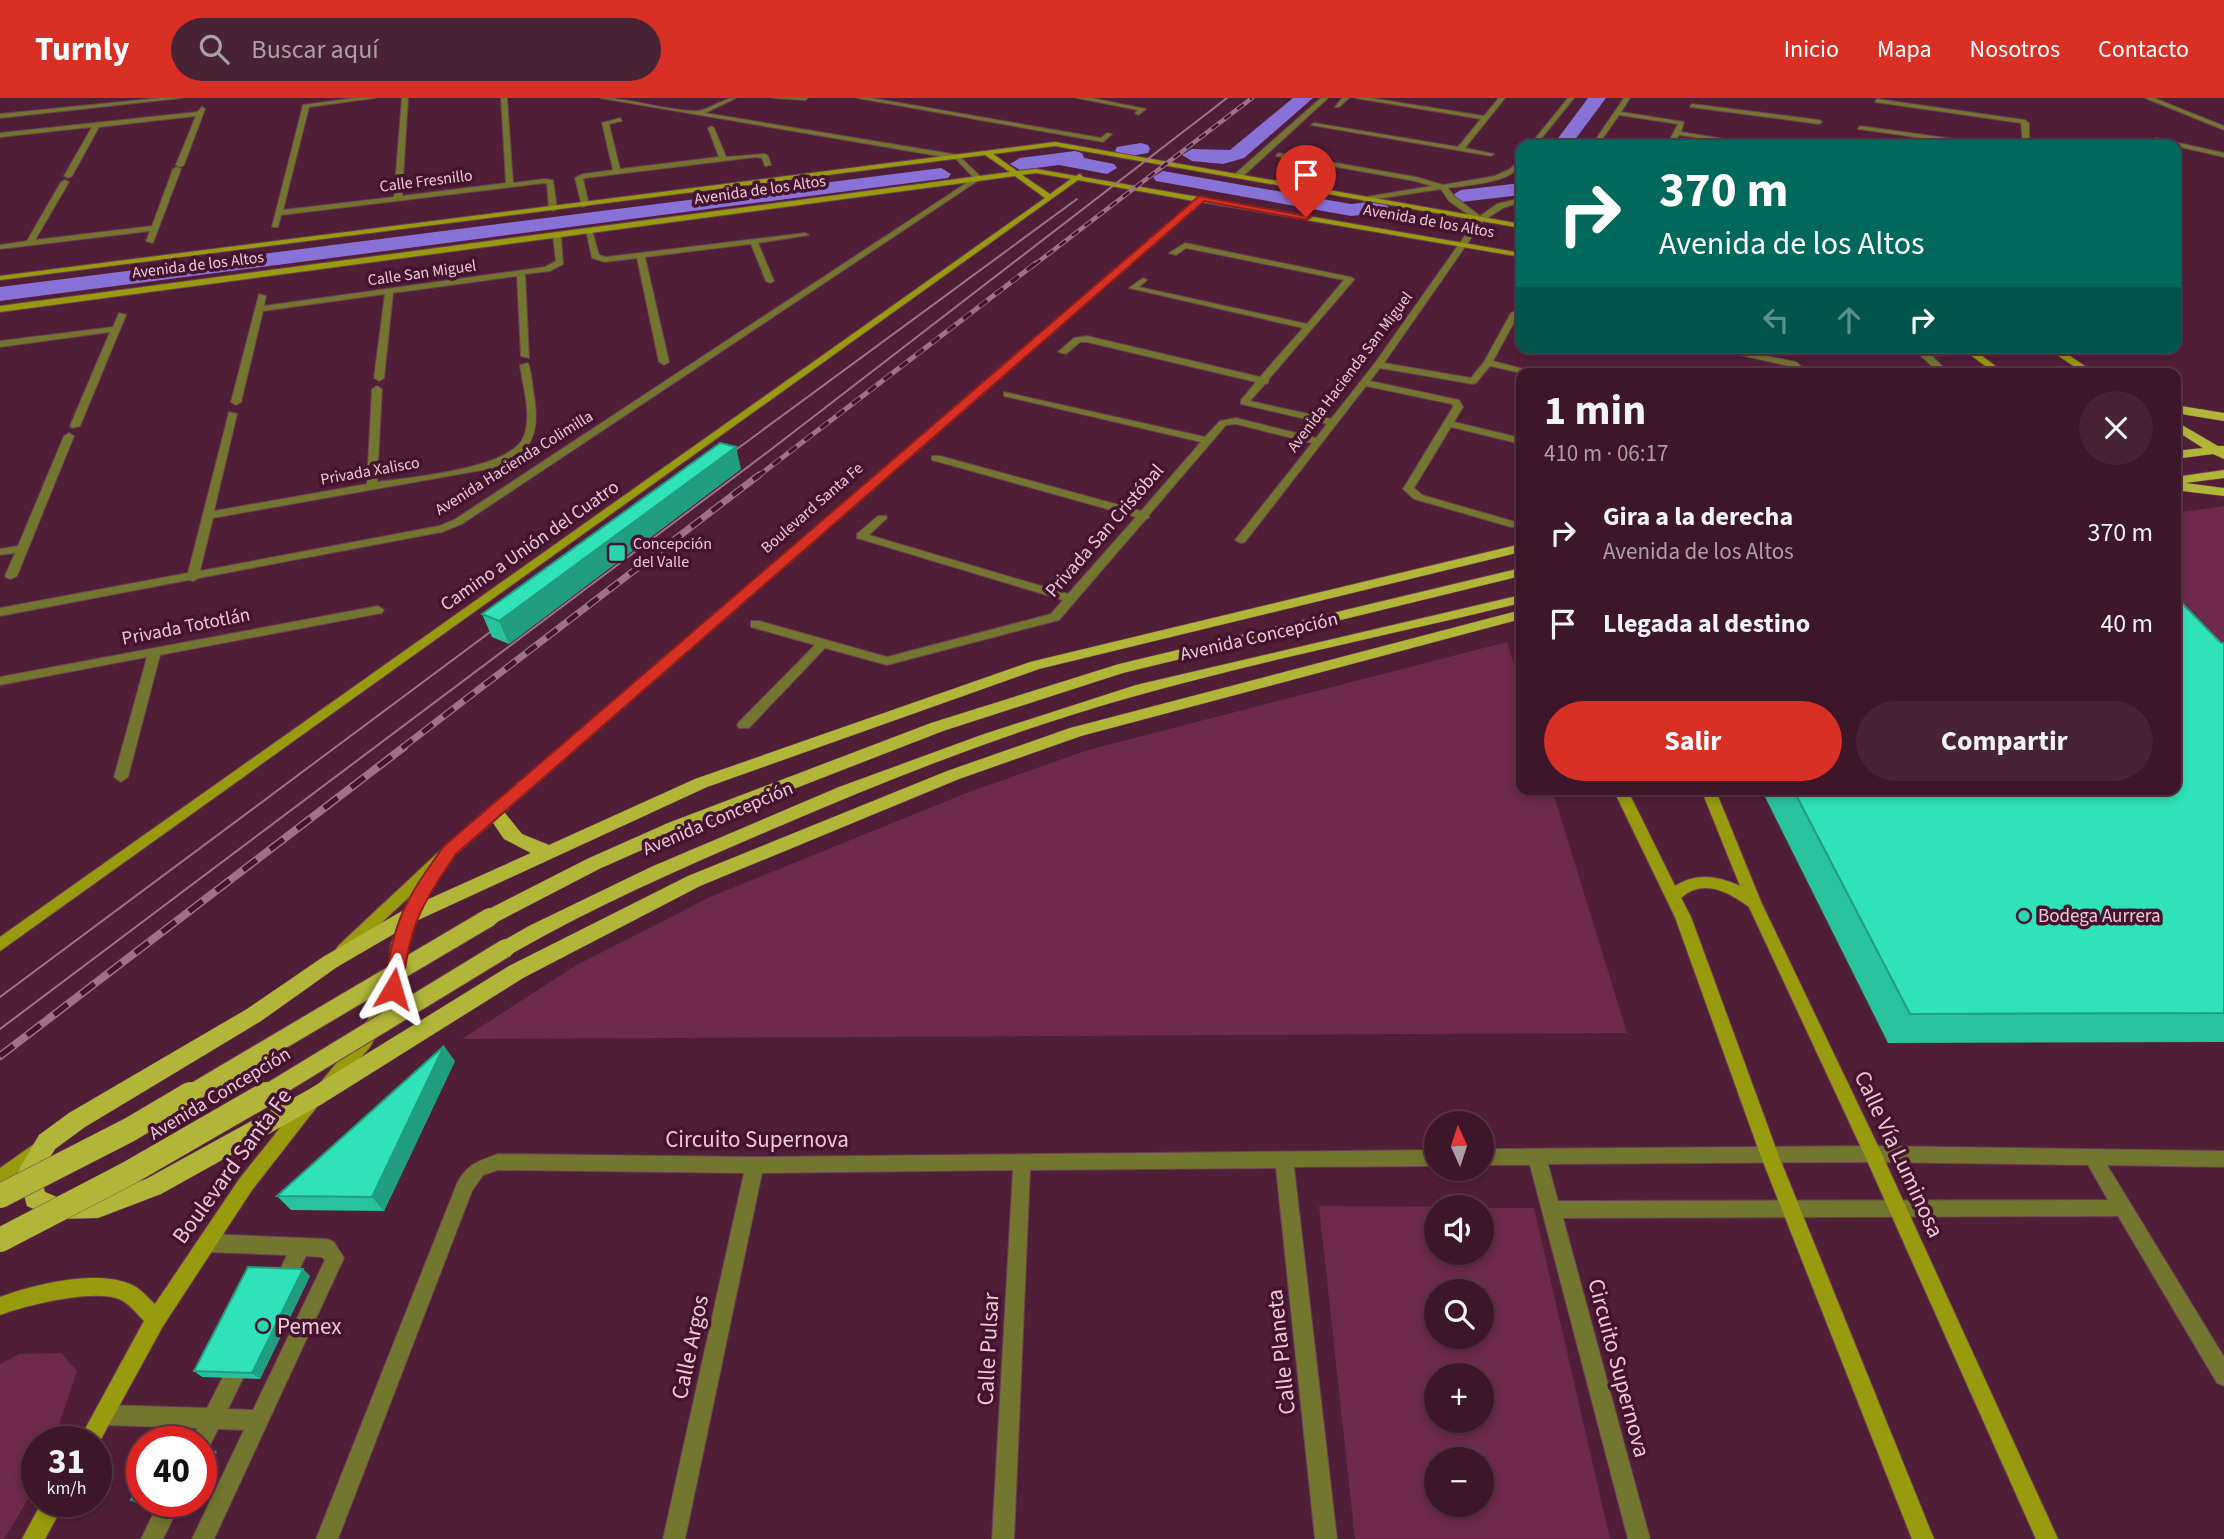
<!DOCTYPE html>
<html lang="es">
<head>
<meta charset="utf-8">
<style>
	body { margin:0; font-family:"Source Sans 3",sans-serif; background:#482336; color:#f1f3f6; height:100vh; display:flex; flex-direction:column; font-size:26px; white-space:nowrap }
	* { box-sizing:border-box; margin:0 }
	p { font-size:23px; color:#ad9fa8 }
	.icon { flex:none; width:38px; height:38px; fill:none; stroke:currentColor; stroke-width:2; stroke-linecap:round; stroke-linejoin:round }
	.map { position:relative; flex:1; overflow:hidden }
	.sheet { position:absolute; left:1516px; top:270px; width:665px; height:427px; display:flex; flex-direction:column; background:#3d162a; border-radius:14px; box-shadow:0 4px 10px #0003,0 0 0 2px #563547 }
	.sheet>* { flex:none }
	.banner { position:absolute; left:1516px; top:42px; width:665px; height:214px; border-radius:14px; box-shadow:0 4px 10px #0003,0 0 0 2px #563547; background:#00695c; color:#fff; overflow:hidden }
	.needle { width:46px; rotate:357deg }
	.controls { position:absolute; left:1424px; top:1013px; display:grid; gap:14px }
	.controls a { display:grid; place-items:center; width:70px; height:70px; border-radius:50%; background:#3d162a; box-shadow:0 4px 10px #0003,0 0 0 2px #563547; font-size:35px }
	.speed { position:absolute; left:21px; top:1328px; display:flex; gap:14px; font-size:35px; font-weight:700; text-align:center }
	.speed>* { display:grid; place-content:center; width:91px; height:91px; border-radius:50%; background:#3d162a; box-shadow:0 4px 10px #0003,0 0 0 2px #563547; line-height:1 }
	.speed small { font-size:18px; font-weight:400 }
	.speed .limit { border:10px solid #d22; background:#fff; color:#111 }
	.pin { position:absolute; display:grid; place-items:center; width:60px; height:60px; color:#fff; margin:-72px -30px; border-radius:50% 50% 50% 0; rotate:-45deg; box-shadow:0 0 7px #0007 }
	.pin .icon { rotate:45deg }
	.me { position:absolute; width:77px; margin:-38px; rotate:7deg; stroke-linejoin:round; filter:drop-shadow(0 0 5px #0008) }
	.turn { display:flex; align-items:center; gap:24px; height:147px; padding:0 28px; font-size:32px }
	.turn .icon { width:91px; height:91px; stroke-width:2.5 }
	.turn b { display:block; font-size:49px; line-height:60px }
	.lanes { display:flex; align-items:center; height:66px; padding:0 28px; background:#0003; justify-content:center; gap:35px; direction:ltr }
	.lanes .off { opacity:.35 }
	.round { display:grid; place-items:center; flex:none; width:74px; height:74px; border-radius:37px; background:#482336 }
	.headline { display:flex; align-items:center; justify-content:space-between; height:119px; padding:0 28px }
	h1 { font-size:42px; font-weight:700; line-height:52px }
	.primary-button { display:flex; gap:14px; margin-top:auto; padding:14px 28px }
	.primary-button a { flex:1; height:80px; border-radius:42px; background:#d93025; color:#fff; font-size:28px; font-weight:700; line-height:80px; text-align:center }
	.primary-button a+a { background:#482336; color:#f1f3f6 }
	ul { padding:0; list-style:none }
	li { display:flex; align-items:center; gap:21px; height:91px; padding:0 28px }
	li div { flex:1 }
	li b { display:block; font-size:26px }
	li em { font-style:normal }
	header { display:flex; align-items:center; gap:42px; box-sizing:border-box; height:98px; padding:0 35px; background:#d93025; color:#fff }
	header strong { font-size:33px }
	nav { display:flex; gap:38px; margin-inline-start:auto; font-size:24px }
	.search { width:490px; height:63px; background:#482336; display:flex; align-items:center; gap:18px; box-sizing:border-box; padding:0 24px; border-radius:38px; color:#ad9fa8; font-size:26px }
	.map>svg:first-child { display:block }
</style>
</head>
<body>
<header>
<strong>Turnly</strong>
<div class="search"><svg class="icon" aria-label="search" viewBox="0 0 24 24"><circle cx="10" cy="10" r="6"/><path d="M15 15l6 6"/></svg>Buscar aquí</div>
<nav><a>Inicio</a><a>Mapa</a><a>Nosotros</a><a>Contacto</a></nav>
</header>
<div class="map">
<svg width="2224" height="1441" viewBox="0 0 2224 1441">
	<rect width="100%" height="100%" fill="#511e38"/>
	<g fill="#6d2a4c" fill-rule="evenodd">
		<path d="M2224 408V575L2175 552V415Z"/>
		<path d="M1507 544 1521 588V691H1552L1627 935 462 941 575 868 710 799 964 696 1088 652Z"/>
		<path d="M1319 1108 1462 1109 1437 1110V1155H1482V1110H1534L1610 1441H1355ZM1437 1194H1482V1239H1437ZM1437 1278H1482V1323H1437ZM1437 1362H1482V1407H1437Z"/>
		<path d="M61 1255 77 1273 53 1344H37V1386L4 1441H0V1266L19 1256Z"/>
	</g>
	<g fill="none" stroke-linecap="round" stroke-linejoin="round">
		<g fill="#8872d8" fill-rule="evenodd">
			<path d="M1293 0H1313L1244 60 1223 66 1192 63 1182 57 1192 51 1230 52Z"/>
			<path d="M1588 0H1606L1571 47H1553Z"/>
			<path d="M1141 45 1148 47 1150 51 1148 55 1124 59 1115 53 1117 49Z"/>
			<path d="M1075 53 1082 55 1084 60 1114 66 1117 70 1107 76 1059 67 1020 72 1010 66 1020 60Z"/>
			<path d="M941 70 951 76 948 80 0 203V189Z"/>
			<path d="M1163 73 1351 106 1379 103 1389 109 1379 115 1351 118 1156 83 1153 79Z"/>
			<path d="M1521 85V97L1461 104 1451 98 1461 92Z"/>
		</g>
		<g stroke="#6d3d55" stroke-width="2">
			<g id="lane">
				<path d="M1321 0H1328L1241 80H1235V76Z"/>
				<path d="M2145 0H2154L2224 28V32Z"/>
				<path d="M2156 40 2224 55V59L2154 43Z"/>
				<path d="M1957 250 1972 252 1967 255 1932 258 1949 275H1939L1919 256 1924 253Z"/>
				<path d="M207 1136 327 1141 334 1144 344 1160 214 1441H192L244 1332 218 1331 208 1351 201 1354V1344H191L197 1330 104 1327 97 1324 94 1317 97 1310 104 1307 207 1310 226 1273 233 1270 240 1273 243 1280 228 1311 253 1312 325 1162 322 1159 306 1158 293 1184 286 1187 279 1184 277 1178 287 1157 207 1154 200 1151 198 1145 200 1139Z"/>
				<path d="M159 1404H177L179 1408 163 1441H141Z"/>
			</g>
		</g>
		<g stroke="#6d3d55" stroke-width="2">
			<g id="street">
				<path d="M160 0H182L0 20V16Z"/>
				<path d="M354 0H375L309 9 283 112 394 99 402 0H408L402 98 506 85 501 0H507L513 85 544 81 553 82 557 111 553 113 549 111 547 86 544 85 281 117 278 129H272L303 7Z"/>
				<path d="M600 0C632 0 662 12 694 13 708 14 721 0 736 0L705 15 958 57 982 80 462 426 442 434 199 480 193 483 189 482 0 518V510L188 475 229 314 237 316 214 413 367 386 372 291 377 288 382 291 377 384C411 379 512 371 524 338 532 316 523 289 520 267L528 265C532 275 532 287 534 298 541 340 529 359 488 371L213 420 200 473 439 428 454 422 974 80 956 61Z"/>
				<path d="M773 0H808L805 2Z"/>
				<path d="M857 0H871L1101 40 1107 35 1112 36 1103 44Z"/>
				<path d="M1077 0H1091L1146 11 1138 17 1135 15 1138 12Z"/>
				<path d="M1342 0H1349L1339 9H1335Z"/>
				<path d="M1355 0H1370L1484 18 1499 0H1505L1465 50 1494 56 1491 58 1311 27 1314 25 1458 49 1481 21Z"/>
				<path d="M1568 0H1574L1536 47H1530Z"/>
				<path d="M1624 0H1630L1621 14 1684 24 1681 34 1761 47H1746L1679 37 1673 47H1667L1678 26 1619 17 1598 47H1592Z"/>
				<path d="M1877 1 2025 22 2029 25V47H2023L2021 25 1875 4Z"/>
				<path d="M1692 6 1819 22 1822 24 1819 26 1690 9Z"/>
				<path d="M202 9 205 11 184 67 180 69 176 67 196 18 99 29 72 78 68 80 64 78 92 29 0 39V35L197 14Z"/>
				<path d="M620 20 622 23 609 26 620 71 719 59 708 30 711 28 714 30 726 59 765 56 768 58 771 67 765 68 762 60 756 59 585 80 583 81 589 107 582 109 575 80 583 76 613 72 602 25Z"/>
				<path d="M1860 28 1983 45 1986 47H1970L1858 31Z"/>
				<path d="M1278 55 1416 79 1443 87 1495 78 1510 71 1521 61C1521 85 1466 87 1448 90L1455 99 1480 118 1497 106 1521 100V104L1503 110 1483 123 1384 265 1471 280 1484 264 1511 215 1521 211V217L1517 219 1493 263 1538 275H1521L1490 268 1476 285 1473 286 1380 270 1370 283 1459 302 1463 309 1454 324 1521 340V346L1451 329 1414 390 1422 397 1519 425V429H1511L1414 401 1403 391 1453 309 1452 306 1366 288 1245 444 1241 445 1235 442 1312 345 1236 326 1226 327 1149 417V420L1146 421 1059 522 887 567 825 550 749 630H739L737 627 739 624 815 547 751 529V523H759L887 559 1051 516 1063 502 857 440V436L878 418H886L887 420 869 437 1068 496 1136 419 932 362V358H940L1141 413 1201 344 1004 298V294L1205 339 1220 323 1236 320 1316 340 1327 326 1241 306V302L1256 284 1087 244H1080L1066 256 1058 254 1074 240 1087 238 1260 279 1303 230 1129 190 1143 180 1147 182 1139 189 1307 226 1344 182 1186 150 1176 157 1169 155 1185 145 1350 179 1354 181 1353 183 1269 281 1268 285 1265 286 1250 303 1331 321 1375 265 1476 122 1449 103 1441 91 1363 103V99H1366L1432 88 1415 83 1276 58Z"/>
				<path d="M177 69 181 71 153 145 146 143 150 133 0 151V147L27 143 61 84 65 82 69 84 35 142 152 128 173 71Z"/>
				<path d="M586 132H592L599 157 606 159 805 135 809 137 758 145 774 183 770 185 766 183 751 146 645 159 669 264 664 267 659 264 637 160 605 164 592 160Z"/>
				<path d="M557 136 561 138 563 166 550 173 525 176 529 260 521 258 517 178 393 195 384 280 379 283 374 280 385 196 263 213 241 304 236 307 231 304 259 196 266 198 264 208 545 169 556 163 553 138Z"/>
				<path d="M119 215 126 217 80 328 72 330 70 328 110 234 0 249V243L113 229Z"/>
				<path d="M1709 250H1727L1796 264 1809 275H1799L1793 269Z"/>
				<path d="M69 335 74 338 17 478 11 481 7 480 5 478 15 455 0 457V451L18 448 64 338Z"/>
				<path d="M378 508 384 512 382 515 160 557 128 679 121 684 114 679 147 559 0 587V579Z"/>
				<path d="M1873 1048 2224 1053V1069L2107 1067 2224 1259V1288L2217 1285 2118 1118 1563 1120 1650 1441H1628L1530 1067H1482V1051ZM1873 1064 2088 1067 2108 1102 1558 1103 1548 1066Z"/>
				<path d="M1437 1052V1068L1294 1069 1337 1441H1315L1276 1070 1030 1072 1014 1441H992L1013 1072 762 1075 685 1441H663L744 1075 498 1072 483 1077 472 1093 338 1441H316L456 1088C465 1067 478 1063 498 1056L755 1059Z"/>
			</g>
		</g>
		<g stroke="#6d3d55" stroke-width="2">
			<g id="secondary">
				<path d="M1055 44 1521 126V130L1055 48 993 56 1017 73 1036 71 1076 78 1080 76 1083 79 1521 155V159L1202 104 438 772 440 776 422 804 407 846 401 891 370 949 334 990 328 992 322 990 320 985 358 939 385 891 391 846 409 799 349 855 344 857 339 855 336 851 339 847 445 748 1194 103 1078 82 0 853V839L1045 100 1015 78 0 214V208L1010 74 985 57 0 182V178ZM1036 75 1071 81 1050 96 1022 77Z"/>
				<path d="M1961 250H1971L2005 275H1995Z"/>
				<path d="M2047 250H2058L2095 275H2084Z"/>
				<path d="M1613 691H1627L1675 788C1697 774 1718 778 1740 788L1701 691H1715L1762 806 1879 1050 2058 1441H2036L1865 1058 1749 809C1729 794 1703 780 1681 800L1691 819 1778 1056 1934 1441H1912L1760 1056 1675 819Z"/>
				<path d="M310 998 316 1000 319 1005 316 1010 252 1092 163 1228 96 1350V1344H78L144 1223C137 1216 129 1205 119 1201 92 1191 27 1207 0 1217V1199C35 1186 100 1170 134 1188 142 1192 148 1200 155 1206L240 1080 304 1000Z"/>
				<path d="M40 1042 46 1044 49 1050 46 1056 0 1088V1070Z"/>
				<path d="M42 1404H65L45 1441H22Z"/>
			</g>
		</g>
		<g stroke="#6d3d55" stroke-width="1">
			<g id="primary">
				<path d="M2175 307 2224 315V323L2175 315Z"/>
				<path d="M2175 323 2218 348H2224V361L2213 356 2175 361V353L2203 350 2175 332Z"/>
				<path d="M2224 372V380L2185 385 2224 390V398L2182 393 2175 389V379Z"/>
				<path d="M1521 446V454L1039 571 707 689 416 823 337 869 261 923 85 1029 55 1051 40 1076 45 1094 57 1099 98 1098 146 1081 308 992 509 868 688 778 947 673 1070 630 1521 512V521L1081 638 959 681 700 788 523 880 322 1006 161 1096 98 1120 56 1121 27 1108 18 1075 21 1068 39 1037 69 1015 247 911 323 859 402 813 531 755 504 741 485 713 488 709H500L522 736 549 747 695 681 1030 564Z"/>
				<path d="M1521 470V478L1123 575 943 633 680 735 599 771 497 824H483L481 819 483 814 587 761 668 725 931 625 1119 566Z"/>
				<path d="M1521 497V505C1394 536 1264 562 1139 597 1016 631 896 678 780 728 689 767 599 806 513 855L506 858 499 855 496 850 499 845 529 828 651 769 839 689 984 636 1136 587Z"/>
			</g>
		</g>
		<use href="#lane" fill="#73762e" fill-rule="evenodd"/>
		<use href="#street" fill="#73762e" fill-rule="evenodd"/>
		<use href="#secondary" fill="#979b0d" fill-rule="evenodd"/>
		<use href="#primary" fill="#b1b639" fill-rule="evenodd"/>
		<g stroke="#9e7387" stroke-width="2">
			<path d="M722 362 1077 101"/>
			<path d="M0 899 505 523"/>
			<path d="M0 931 769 353 1227 0"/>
		</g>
		<g stroke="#9e7387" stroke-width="4.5">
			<path id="rail-far3" d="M1034 167 1252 0"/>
		</g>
		<g stroke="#9e7387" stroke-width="5">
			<path id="rail-far2" d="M757 379 1036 165"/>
		</g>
		<g stroke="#9e7387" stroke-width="7">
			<path id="rail-far1" d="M402 650 759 377"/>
		</g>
		<g stroke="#9e7387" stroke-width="8">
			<path id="rail" d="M0 958 404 649"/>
		</g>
		<use href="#rail-far3" stroke="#46132e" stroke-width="2.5" stroke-dasharray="8" stroke-linecap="butt"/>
		<use href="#rail-far2" stroke="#46132e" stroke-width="3.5" stroke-dasharray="10" stroke-linecap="butt"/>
		<use href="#rail-far1" stroke="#46132e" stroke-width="4.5" stroke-dasharray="13" stroke-linecap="butt"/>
		<use href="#rail" stroke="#46132e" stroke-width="5" stroke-dasharray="17" stroke-linecap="butt"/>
		<g stroke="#6d3d55" stroke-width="20" stroke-linecap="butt">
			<g id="primary-bridge-far1">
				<path d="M187 998 490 819"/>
				<path d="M263 998 506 850"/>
			</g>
		</g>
		<g stroke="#6d3d55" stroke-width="25" stroke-linecap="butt">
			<g id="primary-bridge">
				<path d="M0 1098 129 1032 190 996"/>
				<path d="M0 1142 129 1075 266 996"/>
			</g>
		</g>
		<use href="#primary-bridge-far1" stroke="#b1b639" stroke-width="18"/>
		<use href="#primary-bridge" stroke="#b1b639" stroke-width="24"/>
	</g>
	<g fill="#28c29d">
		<path d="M741 371 509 546 492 539 482 516Z"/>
		<path d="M2221 545H2224V944L1888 945 1761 691H2175Z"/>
		<path d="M455 963 384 1113 291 1112 277 1098Z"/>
		<path d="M310 1178 260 1281 202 1279 194 1273Z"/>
		<path d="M142 1382V1404H193L190 1410 141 1408 131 1402Z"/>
	</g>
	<g fill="#219e80">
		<path d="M736 349 741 371 509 546 499 523Z"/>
		<path d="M444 948 455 963 384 1113 372 1099Z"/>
		<path d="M303 1171 310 1178 260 1281 252 1275Z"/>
		<path d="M208 1349 217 1354 201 1387V1363Z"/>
		<path d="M181 1404H193L190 1410Z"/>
	</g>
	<g fill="#2fe2b7" stroke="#219e80" stroke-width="2">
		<path d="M720 345 736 349 499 523 482 516Z"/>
		<path d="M2175 498 2221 545H2224V915L1910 916 1793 691H2175Z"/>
		<path d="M444 948 372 1099 277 1098Z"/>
		<path d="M248 1169 303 1171 252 1275 194 1273Z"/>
		<path d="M201 1348 208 1349 201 1363Z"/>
		<path d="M142 1382V1403L131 1402Z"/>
	</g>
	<path fill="#d93025" stroke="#8d1f18" stroke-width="2" d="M1199 98 1311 119 1306 122 1204 103 456 756C420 808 410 827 402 891L400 896H387L384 891C393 823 405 802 444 748Z"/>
	<g fill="#2bd5ac" stroke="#46132e" stroke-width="2.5">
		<rect x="608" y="446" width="18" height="18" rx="3.5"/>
		<circle cx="2024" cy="818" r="7"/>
		<circle cx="263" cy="1228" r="7"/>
	</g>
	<g text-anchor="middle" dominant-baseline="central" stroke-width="7" stroke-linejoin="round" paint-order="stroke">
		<g font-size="16" fill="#ebc9d7" stroke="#46132e">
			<text transform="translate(426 83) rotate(-7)">Calle Fresnillo</text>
			<text transform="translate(760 92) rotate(-8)">Avenida de los Altos</text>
			<text transform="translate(1429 123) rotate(10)">Avenida de los Altos</text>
			<text transform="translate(198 167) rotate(-7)">Avenida de los Altos</text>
			<text transform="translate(422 175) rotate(-8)">Calle San Miguel</text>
			<text transform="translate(1350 274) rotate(-53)">Avenida Hacienda San Miguel</text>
			<text transform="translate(514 365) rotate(-32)">Avenida Hacienda Colimilla</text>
			<text transform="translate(370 373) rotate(-10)">Privada Xalisco</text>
			<text transform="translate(812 410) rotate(-41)">Boulevard Santa Fe</text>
		</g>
		<g font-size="16" fill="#ebc9d7" stroke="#46132e" text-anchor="start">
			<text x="633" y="446">Concepción<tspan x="633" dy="18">del Valle</tspan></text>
		</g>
		<g font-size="19" fill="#ebc9d7" stroke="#46132e">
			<text transform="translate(1105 433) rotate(-49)">Privada San Cristóbal</text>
			<text transform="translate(530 448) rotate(-35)">Camino a Unión del Cuatro</text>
			<text transform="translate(186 529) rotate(-11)">Privada Tototlán</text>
			<text transform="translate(1259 539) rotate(-13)">Avenida Concepción</text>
			<text transform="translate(718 721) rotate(-23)">Avenida Concepción</text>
			<text transform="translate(220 996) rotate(-31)">Avenida Concepción</text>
		</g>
		<g font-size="19" fill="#ebc9d7" stroke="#46132e" text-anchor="start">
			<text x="2038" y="818">Bodega Aurrera</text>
		</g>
		<g font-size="23" fill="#ebc9d7" stroke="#46132e">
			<text x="757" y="1041">Circuito Supernova</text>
			<text transform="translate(1899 1056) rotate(65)">Calle Vía Luminosa</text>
			<text transform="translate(232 1068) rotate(-54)">Boulevard Santa Fe</text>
			<text transform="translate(690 1249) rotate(-78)">Calle Argos</text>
			<text transform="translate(988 1251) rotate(-87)">Calle Pulsar</text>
			<text transform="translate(1281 1254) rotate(-96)">Calle Planeta</text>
			<text transform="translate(1619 1270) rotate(75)">Circuito Supernova</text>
		</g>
		<g font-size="23" fill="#ebc9d7" stroke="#46132e" text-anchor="start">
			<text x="277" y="1228">Pemex</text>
		</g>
	</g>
</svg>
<div class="controls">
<a><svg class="needle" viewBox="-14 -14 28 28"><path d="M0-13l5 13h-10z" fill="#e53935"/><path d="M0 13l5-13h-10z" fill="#ad9fa8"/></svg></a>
<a><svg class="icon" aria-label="sound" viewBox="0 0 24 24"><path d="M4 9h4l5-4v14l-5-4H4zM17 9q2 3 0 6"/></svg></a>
<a><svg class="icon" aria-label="search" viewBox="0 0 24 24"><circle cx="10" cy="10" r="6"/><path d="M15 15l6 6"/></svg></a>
<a>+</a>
<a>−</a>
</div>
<div class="speed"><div>31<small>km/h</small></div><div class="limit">40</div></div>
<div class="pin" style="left:1306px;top:119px;background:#d93025"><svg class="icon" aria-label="arrive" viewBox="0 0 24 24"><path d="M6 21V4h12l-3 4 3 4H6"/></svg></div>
<svg class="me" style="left:393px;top:891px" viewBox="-20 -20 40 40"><path d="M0-17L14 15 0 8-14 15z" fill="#d93025" stroke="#fff" stroke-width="4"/></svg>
<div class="banner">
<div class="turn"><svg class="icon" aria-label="right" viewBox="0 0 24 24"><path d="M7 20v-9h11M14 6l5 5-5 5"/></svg><div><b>370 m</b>Avenida de los Altos</div></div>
<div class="lanes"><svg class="icon off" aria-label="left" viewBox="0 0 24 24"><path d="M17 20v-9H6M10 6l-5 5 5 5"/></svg><svg class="icon off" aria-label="ahead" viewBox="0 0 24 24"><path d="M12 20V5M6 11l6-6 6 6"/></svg><svg class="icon" aria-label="right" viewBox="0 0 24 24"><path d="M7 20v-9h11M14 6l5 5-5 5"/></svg></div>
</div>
<section class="sheet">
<div class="headline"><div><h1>1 min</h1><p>410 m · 06:17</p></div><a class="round"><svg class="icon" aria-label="close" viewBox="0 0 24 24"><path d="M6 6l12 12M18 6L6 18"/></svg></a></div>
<ul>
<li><svg class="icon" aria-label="right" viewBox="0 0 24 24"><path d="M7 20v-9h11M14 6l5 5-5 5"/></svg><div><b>Gira a la derecha</b><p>Avenida de los Altos</p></div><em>370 m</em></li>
<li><svg class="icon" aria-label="arrive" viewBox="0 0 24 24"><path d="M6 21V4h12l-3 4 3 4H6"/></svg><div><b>Llegada al destino</b></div><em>40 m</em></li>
</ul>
<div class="primary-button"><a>Salir</a><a>Compartir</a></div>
</section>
</div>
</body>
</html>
